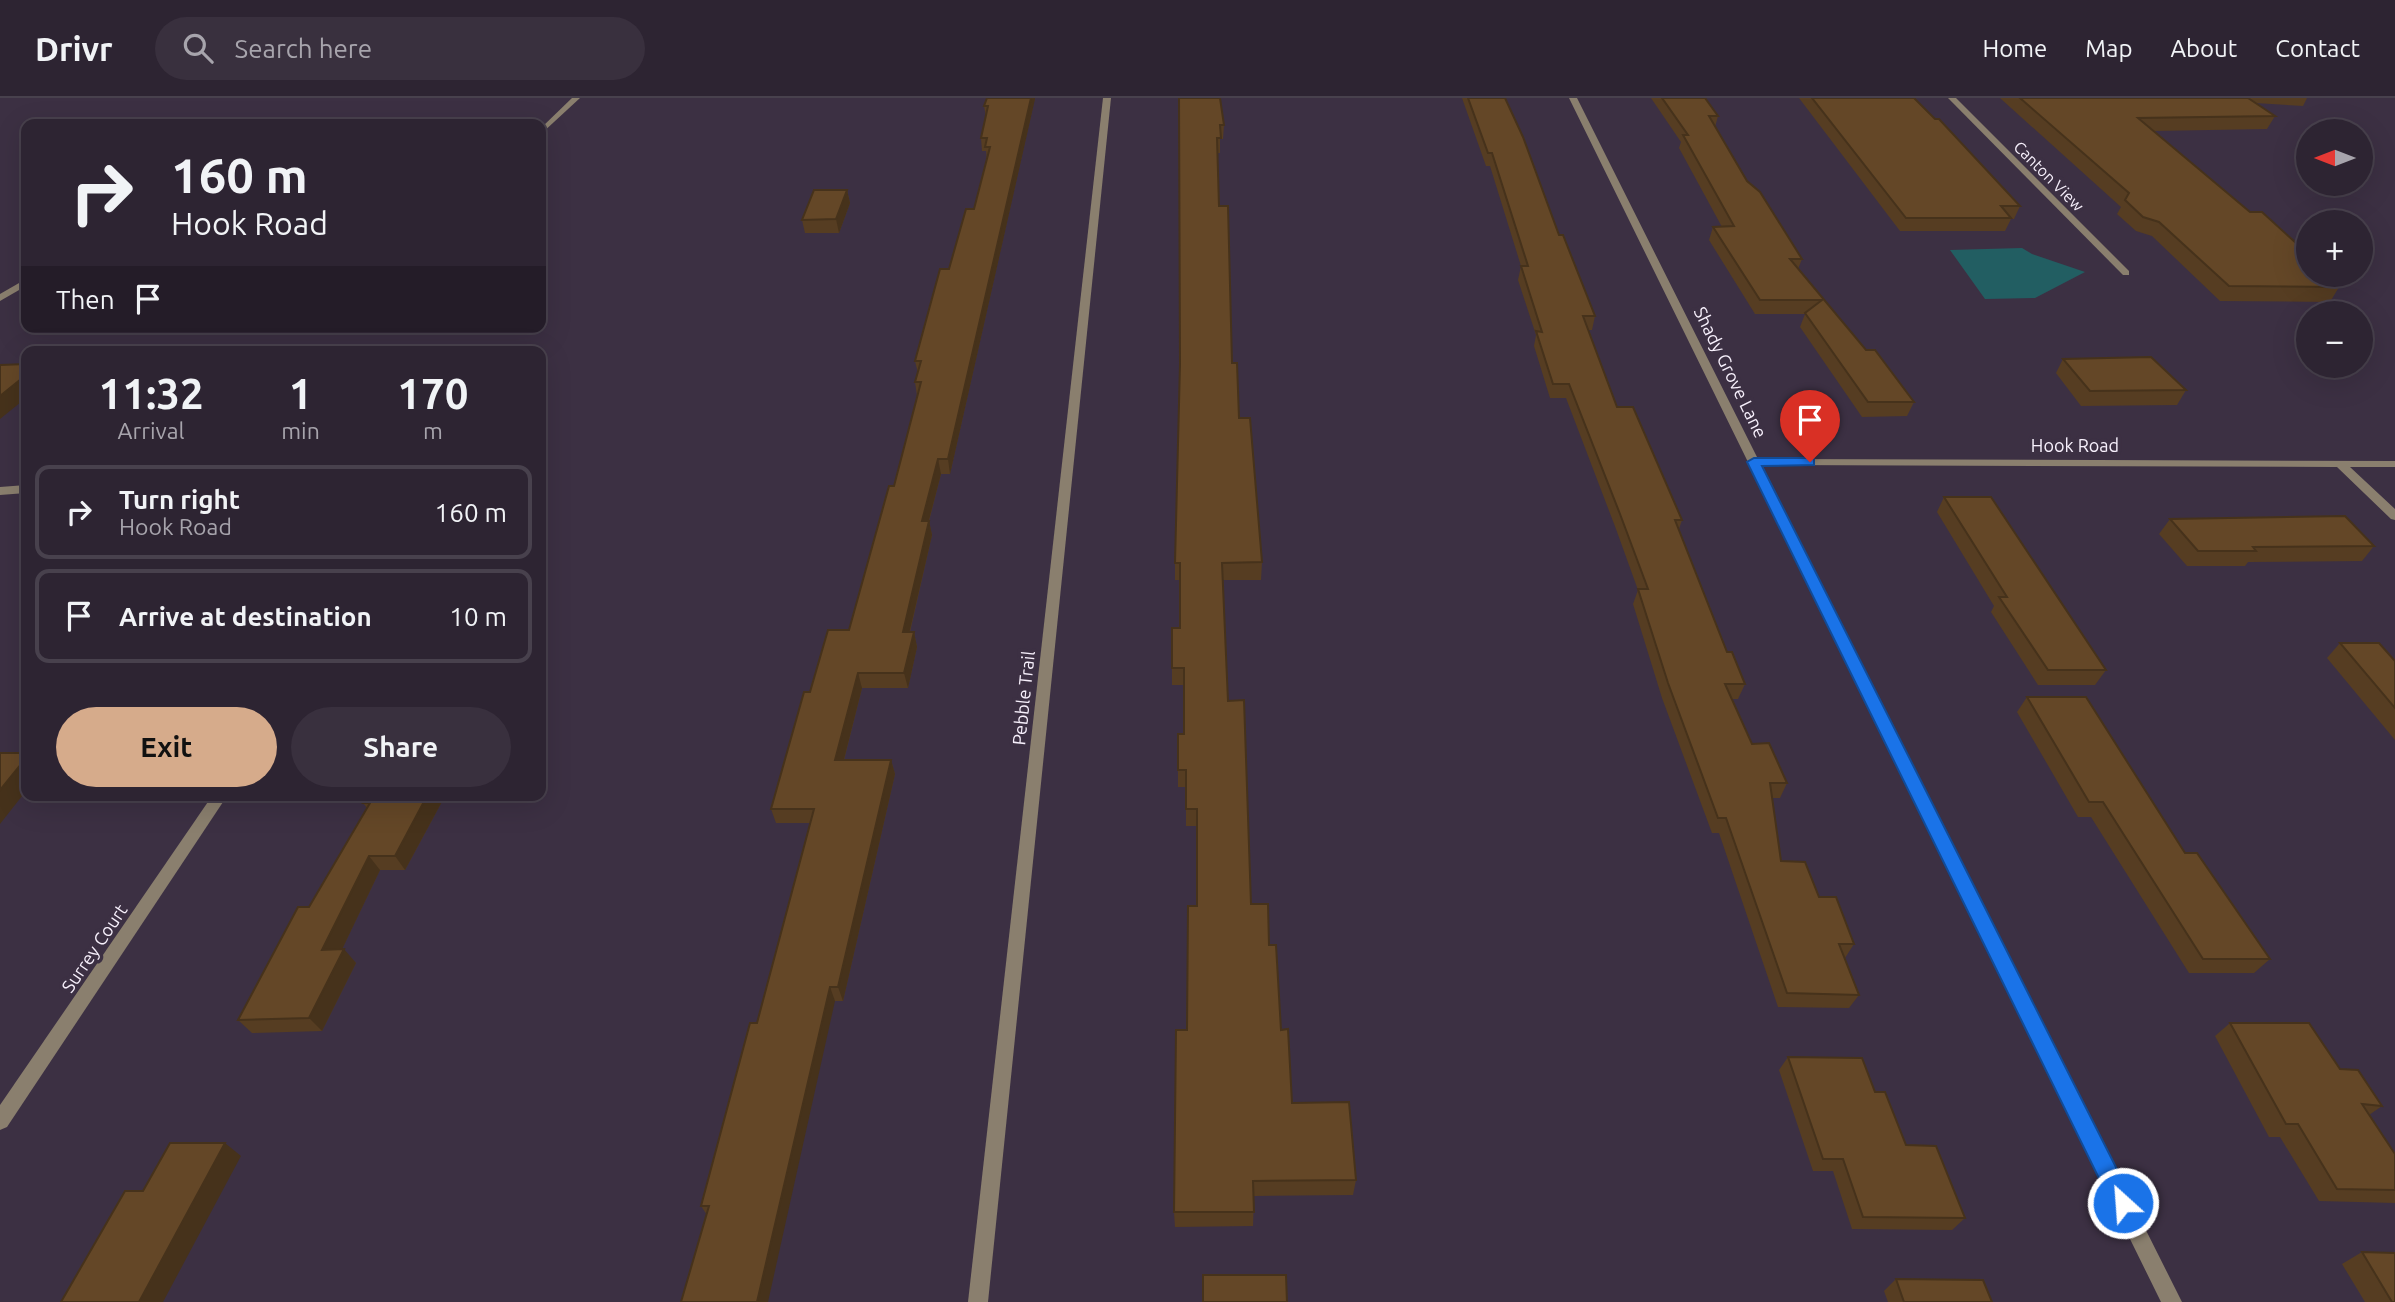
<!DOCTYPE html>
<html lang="en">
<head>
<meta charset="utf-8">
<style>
	body { margin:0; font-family:Ubuntu,sans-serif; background:#39303e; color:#f1f3f6; height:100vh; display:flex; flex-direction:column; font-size:26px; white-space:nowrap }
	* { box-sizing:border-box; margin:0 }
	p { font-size:23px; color:#a7a4ac }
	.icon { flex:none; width:38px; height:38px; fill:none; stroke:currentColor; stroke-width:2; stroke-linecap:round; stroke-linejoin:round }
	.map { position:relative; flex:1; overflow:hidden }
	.side { position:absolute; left:21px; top:248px; width:525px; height:455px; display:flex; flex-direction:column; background:#2d2432; border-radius:14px; box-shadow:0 7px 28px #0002,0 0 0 2px #48414d }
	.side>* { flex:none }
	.banner { position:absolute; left:21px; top:21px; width:525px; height:214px; border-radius:14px; box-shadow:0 7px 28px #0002,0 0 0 2px #48414d; background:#2d2432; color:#f1f3f6; overflow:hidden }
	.needle { width:46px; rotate:270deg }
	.fabs { position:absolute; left:2296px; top:21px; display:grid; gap:14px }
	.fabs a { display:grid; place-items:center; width:77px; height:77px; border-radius:50%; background:#2d2432; box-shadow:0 7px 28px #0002,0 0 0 2px #48414d; font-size:35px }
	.pin { position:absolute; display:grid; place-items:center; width:60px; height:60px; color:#fff; margin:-72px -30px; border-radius:50% 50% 50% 0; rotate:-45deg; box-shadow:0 0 7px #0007 }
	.pin .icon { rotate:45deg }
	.me { position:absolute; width:77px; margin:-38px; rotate:334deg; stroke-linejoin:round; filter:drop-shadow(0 0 5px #0008) }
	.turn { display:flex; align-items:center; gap:24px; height:147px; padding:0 35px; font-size:32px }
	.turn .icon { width:91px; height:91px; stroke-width:2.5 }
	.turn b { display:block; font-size:49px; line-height:60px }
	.then { display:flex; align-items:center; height:66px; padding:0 35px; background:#0003; gap:14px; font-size:26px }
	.eta { display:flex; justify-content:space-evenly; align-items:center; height:119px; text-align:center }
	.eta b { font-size:42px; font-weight:700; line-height:49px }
	.primary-button { display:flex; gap:14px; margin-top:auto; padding:14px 35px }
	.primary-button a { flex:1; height:80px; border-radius:42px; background:#d6ab8b; color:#111; font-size:28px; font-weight:700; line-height:80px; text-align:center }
	.primary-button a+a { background:#39303e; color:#f1f3f6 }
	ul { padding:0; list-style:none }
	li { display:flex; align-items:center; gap:21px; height:94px; margin:0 14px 10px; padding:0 21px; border:4px solid #48414d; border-radius:14px }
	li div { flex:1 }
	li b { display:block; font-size:26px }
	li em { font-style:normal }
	header { display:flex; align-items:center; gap:42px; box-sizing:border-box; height:98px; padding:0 35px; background:#2d2432; border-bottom:2px solid #48414d }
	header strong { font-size:33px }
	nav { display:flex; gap:38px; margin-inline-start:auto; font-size:24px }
	.search { width:490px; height:63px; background:#39303e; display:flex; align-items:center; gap:18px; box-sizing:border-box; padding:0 24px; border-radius:38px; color:#a7a4ac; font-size:26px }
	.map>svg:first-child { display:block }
</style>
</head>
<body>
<header>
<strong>Drivr</strong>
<div class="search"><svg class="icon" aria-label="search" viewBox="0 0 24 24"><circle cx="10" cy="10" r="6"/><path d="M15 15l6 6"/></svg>Search here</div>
<nav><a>Home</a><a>Map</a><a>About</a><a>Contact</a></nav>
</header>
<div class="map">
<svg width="2395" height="1204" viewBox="0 0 2395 1204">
	<rect width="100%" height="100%" fill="#3c3043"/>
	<path fill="#225e62" d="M2022 150 2032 156 2085 174 2035 200 1985 201 1950 152Z"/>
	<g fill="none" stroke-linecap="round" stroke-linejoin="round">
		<g fill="#8a7f6e" fill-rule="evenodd">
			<path d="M572 0H580L541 36V30Z"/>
			<path d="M1103 0H1111L988 1204H968Z"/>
			<path d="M1569 0H1577L1758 361 2395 363V369H2350L2395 411V422L2391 421 2337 369 1762 367 2182 1204H2161Z"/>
			<path d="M1948 0H1956L2129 173V177H2123Z"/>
			<path d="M26 181V188L0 203V196Z"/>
			<path d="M26 387V395L0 397V389Z"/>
			<path d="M212 698H227L7 1029 0 1032V1007Z"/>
		</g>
	</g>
	<g fill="#563d22">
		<path d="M1035 0 950 376H941L929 423 932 437 910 534H914L917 549 908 590H862L844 662H891L895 676 843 903H835L707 1117 701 1108 757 925 810 725H776L771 711 810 594 849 532 894 388 917 298 915 284 918 275 915 263 949 171 974 111 987 62 986 53H982L981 40 986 19 984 8Z"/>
		<path d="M1179 0 1224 27 1223 41H1220V55H1217L1219 108 1232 265 1239 320 1262 464 1261 482H1223L1228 603 1251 806 1269 847 1292 1005 1356 1082 1353 1097 1254 1098 1253 1128 1175 1129 1174 1114 1197 808V728H1186V689H1178V636H1184V587H1172V530H1180V482H1175V465L1180 266Z"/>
		<path d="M1462 0H1505L1559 137 1595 218 1592 232H1588L1617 309 1682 422 1679 431 1727 554 1745 586 1738 601H1732L1752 646 1787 685 1780 700H1772L1781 763 1819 799 1854 846 1845 860 1859 897 1849 910 1778 909 1719 735H1712L1662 600 1633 506 1638 492 1616 431 1566 300H1550L1534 248 1536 237 1518 182 1521 168 1490 68H1486Z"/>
		<path d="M1651 0H1705L1718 18 1715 29 1747 83 1802 161 1798 171 1866 252 1914 304 1907 318 1862 319 1800 229 1805 216H1755L1709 142 1713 129H1722L1679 50 1681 44Z"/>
		<path d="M1799 0H1914L2020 108 2014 121H2011L2005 133H1900Z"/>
		<path d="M2000 0H2307L2303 8 2255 5 2275 18 2267 31 2153 33 2250 114 2308 156V177L2339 189 2330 204 2220 203 2152 138 2136 133 2117 116 2121 109Z"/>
		<path d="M847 92 850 105 839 135H805L802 122Z"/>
		<path d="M2063 261 2186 292 2177 307 2081 308 2056 275Z"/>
		<path d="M1944 399 2106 572 2095 587H2038L1991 514 1994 508 1937 414Z"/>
		<path d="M2170 421 2374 448 2362 463 2248 464 2245 468H2187L2159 436Z"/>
		<path d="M2340 545 2395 563V642L2327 560Z"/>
		<path d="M2027 599 2185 755 2270 861 2254 875H2189L2091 719H2078L2017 614Z"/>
		<path d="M367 698H445L405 772H380L342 851 356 865 322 933 252 935 238 922 309 809 367 710 363 705Z"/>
		<path d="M2230 925 2340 971 2382 1008 2369 1017 2395 1056V1105L2319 1103 2280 1039H2269L2215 938Z"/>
		<path d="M1788 959 1875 994 1906 1047 1965 1120 1952 1132 1852 1131 1833 1073H1813L1779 972Z"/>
		<path d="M2362 1154 2395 1204H2365L2342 1166Z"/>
		<path d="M1896 1181 1992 1204H1888L1884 1193Z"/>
	</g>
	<g fill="#46321b">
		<path d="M1031 0H1035V1L950 376 948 361Z"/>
		<path d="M847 92 850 105 839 135 836 121Z"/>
		<path d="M26 277V300L0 321V298Z"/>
		<path d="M938 361 941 376 925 437 922 423Z"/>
		<path d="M929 423 932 437 906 549 903 534Z"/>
		<path d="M914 534 917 549 908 590 904 575Z"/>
		<path d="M858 575 862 590 840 677 835 662Z"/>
		<path d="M26 660V693L0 726V692Z"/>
		<path d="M891 662 895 676 843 903 838 889Z"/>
		<path d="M427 698H445L405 772 395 758Z"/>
		<path d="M369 758 380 772 335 866 322 852Z"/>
		<path d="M344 851 356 865 322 933 309 920Z"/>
		<path d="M830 889 835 903 768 1204H757Z"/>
		<path d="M225 1045 241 1058 163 1204H139Z"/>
	</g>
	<g fill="#644727" stroke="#46321b" stroke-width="2">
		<path d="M987 0H1031L948 361H938L922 423H929L903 534H914L904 575H858L835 662H891L838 889H830L757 1204H681L709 1108H701L750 925H757L814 711H771L804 594H810L828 532H849L889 388H894L921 284H915L921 263H915L940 171H949L966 111H974L990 49H985L987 40H981L988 8H984Z"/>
		<path d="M1179 0H1220L1224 27H1220L1221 40H1217L1219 108H1228L1232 265H1237L1239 320H1250L1262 464 1222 465 1228 603 1244 602 1251 806H1268L1269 847H1276L1281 932 1288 931 1292 1005 1349 1004 1356 1082 1253 1083 1254 1114H1174L1176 932H1187L1188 808H1197V711H1186V672H1178V636H1184V570H1172V530H1180V465H1175L1180 266Z"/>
		<path d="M1468 0H1505L1523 39 1559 137H1563L1595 218H1583L1617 309H1633L1682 422H1675L1727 554H1732L1745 586H1725L1752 646 1769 645 1787 685H1770L1781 763 1805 764 1819 799H1836L1854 846H1839L1859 897 1787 895 1726 720H1718L1668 585 1638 491H1648L1620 416 1569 286H1553L1536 233 1542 234 1521 168H1528L1492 55H1488Z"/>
		<path d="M1662 0H1705L1718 18H1709L1747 83 1760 94 1802 161H1790L1866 252H1875L1914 304H1868L1805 215 1822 202H1760L1713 129 1734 128 1683 37H1688Z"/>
		<path d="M1812 0H1914L1935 21H1939L2020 108H2001L2011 120H1906Z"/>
		<path d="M2020 0H2248L2275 18 2138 20 2250 114H2262L2308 156V159H2304L2308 163V177H2325L2339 189 2229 188 2159 124 2143 119 2125 102 2129 95Z"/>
		<path d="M814 92H847L836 121 802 122Z"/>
		<path d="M2151 259 2186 292 2090 293 2063 261Z"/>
		<path d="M26 266V277L0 298V267Z"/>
		<path d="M1944 399H1991L2106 572H2048L1999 499H2007Z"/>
		<path d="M2345 418 2374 448 2253 449 2256 453H2198L2170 421Z"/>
		<path d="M2340 545H2379L2395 563V610Z"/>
		<path d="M2027 599H2086L2185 755H2197L2270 861H2203L2103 704H2089Z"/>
		<path d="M0 655H26V660L0 692Z"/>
		<path d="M367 698H427L395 758H369L322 852 344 851 309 920 238 922 298 809H309L370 705H363Z"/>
		<path d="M2230 925H2309L2340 971 2358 972 2382 1008 2362 1006 2395 1056V1092L2337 1091 2298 1026H2286Z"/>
		<path d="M1788 959 1862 960 1875 994H1885L1906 1047 1936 1048 1965 1120 1863 1119 1843 1061H1823Z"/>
		<path d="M170 1045H225L139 1204H61L125 1093H143Z"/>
		<path d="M2362 1154 2395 1155V1204H2392Z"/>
		<path d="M1203 1177H1286L1287 1204H1203Z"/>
		<path d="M1896 1181 1983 1182 1992 1204H1904Z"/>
	</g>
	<path fill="#1a73e8" stroke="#114b97" stroke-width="2" d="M1810 360 1814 361V367L1762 368 2130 1097 2134 1105 2130 1113 2123 1116 2115 1113 1747 364 1754 360Z"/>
	<g text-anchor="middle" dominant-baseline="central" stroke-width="7" stroke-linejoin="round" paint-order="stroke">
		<g font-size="16" fill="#f7f0fc" stroke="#3c3043">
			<text transform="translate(2049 78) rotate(45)">Canton View</text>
		</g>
		<g font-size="18" fill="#f7f0fc" stroke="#3c3043">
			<text transform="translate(1731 274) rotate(64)">Shady Grove Lane</text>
			<text x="2075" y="347">Hook Road</text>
			<text transform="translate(1023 600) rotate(-84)">Pebble Trail</text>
			<text transform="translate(94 850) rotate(-56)">Surrey Court</text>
		</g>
	</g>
</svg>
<div class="fabs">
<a><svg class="needle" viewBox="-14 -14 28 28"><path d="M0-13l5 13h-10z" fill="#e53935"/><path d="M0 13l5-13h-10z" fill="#a7a4ac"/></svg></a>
<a>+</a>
<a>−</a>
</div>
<div class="pin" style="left:1810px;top:364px;background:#d93025"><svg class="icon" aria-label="arrive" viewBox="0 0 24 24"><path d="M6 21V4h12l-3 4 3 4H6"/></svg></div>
<svg class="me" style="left:2123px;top:1105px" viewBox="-20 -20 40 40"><circle r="17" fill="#1a73e8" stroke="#fff" stroke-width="3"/><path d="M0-11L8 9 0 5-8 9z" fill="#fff"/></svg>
<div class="banner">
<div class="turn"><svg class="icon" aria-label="right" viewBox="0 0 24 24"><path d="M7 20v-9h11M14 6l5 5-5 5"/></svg><div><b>160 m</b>Hook Road</div></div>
<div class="then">Then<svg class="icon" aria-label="arrive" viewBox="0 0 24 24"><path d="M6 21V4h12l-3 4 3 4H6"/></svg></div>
</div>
<section class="side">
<div class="eta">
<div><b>11:32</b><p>Arrival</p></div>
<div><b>1</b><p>min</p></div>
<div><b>170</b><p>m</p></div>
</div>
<ul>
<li><svg class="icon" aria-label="right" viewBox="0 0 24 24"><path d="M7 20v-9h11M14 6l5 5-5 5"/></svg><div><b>Turn right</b><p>Hook Road</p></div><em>160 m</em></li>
<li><svg class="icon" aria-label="arrive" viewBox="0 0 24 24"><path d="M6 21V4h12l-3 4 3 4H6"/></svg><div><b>Arrive at destination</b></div><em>10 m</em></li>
</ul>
<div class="primary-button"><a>Exit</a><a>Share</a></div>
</section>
</div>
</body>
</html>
